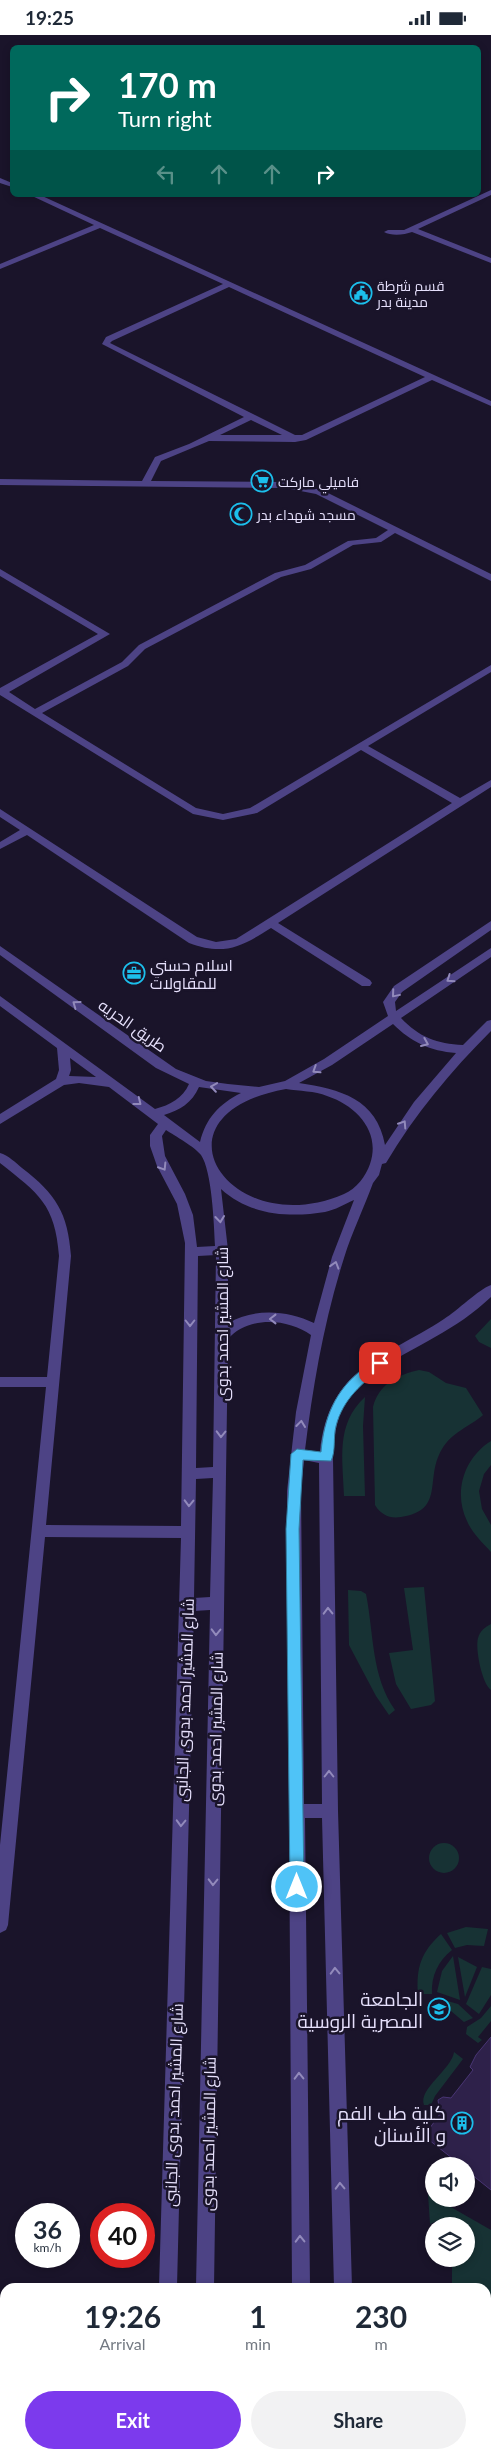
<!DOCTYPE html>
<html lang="en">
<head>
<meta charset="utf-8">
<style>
	body { margin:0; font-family:Lato,Cairo,sans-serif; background:#f2f2f3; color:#1f2937; height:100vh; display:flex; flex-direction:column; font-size:19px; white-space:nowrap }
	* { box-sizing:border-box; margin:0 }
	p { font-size:16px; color:#747a83 }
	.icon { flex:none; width:28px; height:28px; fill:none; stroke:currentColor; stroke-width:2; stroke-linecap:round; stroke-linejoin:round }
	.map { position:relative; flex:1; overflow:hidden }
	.sheet { position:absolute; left:0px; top:2248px; width:491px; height:176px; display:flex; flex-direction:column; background:#fff; border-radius:15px 15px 0 0; box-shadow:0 2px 8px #0003 }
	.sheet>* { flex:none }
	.guide { position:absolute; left:10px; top:10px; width:471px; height:152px; border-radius:8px; box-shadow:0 2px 8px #0003; background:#00695c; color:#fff; overflow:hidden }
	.buttons { position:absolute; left:425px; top:2122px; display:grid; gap:10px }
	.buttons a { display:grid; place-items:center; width:50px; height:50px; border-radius:50%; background:#fff; box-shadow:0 2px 8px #0003; font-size:25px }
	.speed { position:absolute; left:15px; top:2168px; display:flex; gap:10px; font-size:25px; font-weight:700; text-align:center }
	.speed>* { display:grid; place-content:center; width:65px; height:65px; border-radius:50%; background:#fff; box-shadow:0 2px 8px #0003; line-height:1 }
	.speed small { font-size:12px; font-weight:400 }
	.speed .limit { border:8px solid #d22; background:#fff; color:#111 }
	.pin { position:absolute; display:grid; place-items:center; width:42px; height:42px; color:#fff; margin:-21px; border-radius:10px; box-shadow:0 2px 8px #0006 }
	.me { position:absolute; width:55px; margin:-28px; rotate:0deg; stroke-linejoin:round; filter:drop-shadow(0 0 4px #0008) }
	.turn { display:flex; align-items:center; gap:18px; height:105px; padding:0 25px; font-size:22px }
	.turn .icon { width:65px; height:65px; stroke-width:2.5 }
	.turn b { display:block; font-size:35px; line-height:42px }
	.lanes { display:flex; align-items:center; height:48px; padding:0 25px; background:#0003; justify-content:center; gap:25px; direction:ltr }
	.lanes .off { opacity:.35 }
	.eta { display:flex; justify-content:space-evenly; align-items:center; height:85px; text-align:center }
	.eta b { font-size:30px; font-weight:700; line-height:35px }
	.action { display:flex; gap:10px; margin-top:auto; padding:10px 25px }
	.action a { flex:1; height:58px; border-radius:30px; background:#7c3aed; color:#fff; font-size:20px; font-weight:700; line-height:58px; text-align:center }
	.action a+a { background:#f2f2f3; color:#1f2937 }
	.status { display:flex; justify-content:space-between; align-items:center; height:35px; padding:0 25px; background:#fff; direction:ltr }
	.status svg { height:14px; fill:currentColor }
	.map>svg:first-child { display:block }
</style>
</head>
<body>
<div class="status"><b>19:25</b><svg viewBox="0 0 49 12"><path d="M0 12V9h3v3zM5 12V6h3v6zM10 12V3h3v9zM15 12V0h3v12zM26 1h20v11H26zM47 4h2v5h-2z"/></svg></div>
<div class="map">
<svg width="491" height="2423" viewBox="0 0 491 2423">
	<rect width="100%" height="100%" fill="#1a142a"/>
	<g fill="#173234">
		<path d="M491 1284V1313L479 1307 475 1301Z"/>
		<path d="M419 1335 429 1337 446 1348 466 1353 483 1380C469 1392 452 1397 442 1414 424 1444 446 1475 401 1482 390 1484 381 1480 375 1470L373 1372C379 1349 397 1340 419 1335Z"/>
		<path d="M365 1362 363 1391 365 1461H344C343 1424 335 1390 365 1362Z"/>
		<path d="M491 1406V1430L484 1439 479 1456 482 1474 491 1490V1517C482 1507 472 1498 467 1486 453 1457 464 1423 491 1406Z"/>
		<path d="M424 1552 435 1666 431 1670 411 1674 396 1649 389 1618 413 1615 404 1553Z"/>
		<path d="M348 1555 361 1556 366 1559C374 1599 371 1641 395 1675L389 1680 376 1661 349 1610Z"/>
		<path d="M491 1589V1655C482 1649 475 1614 478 1603 480 1596 485 1592 491 1589Z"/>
		<circle cx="444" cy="1823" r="15"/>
		<path d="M466 1892 488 1894 484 1911 467 1910 455 1913 447 1898Z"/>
		<path d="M441 1899 452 1915C438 1926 431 1941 432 1959H418C416 1933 421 1917 441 1899Z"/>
		<path d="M453 1921 460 1965 437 1957 442 1936Z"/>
		<path d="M458 1922 477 1932 465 1962Z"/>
		<path d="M482 1932 491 1934V1960L479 1979 466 1969Z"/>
		<path d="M437 1963 458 1969 473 1983 464 1987 451 1976 440 1975Z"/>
		<path d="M491 1971V1986L478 2002 482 2005 478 2008 466 1999 467 1992 481 1983Z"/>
		<path d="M454 2017 463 2024 435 2061 431 2070H424C418 2054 452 2034 454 2017Z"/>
		<path d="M428 2159 491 2195V2351L486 2345V2252H452V2224H466V2191H451L444 2183 430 2189Z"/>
	</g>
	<path fill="#2e214a" stroke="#493574" d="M491 2002V2155L466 2135V2131H462L424 2101 440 2079 438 2065 443 2062 451 2063 473 2035 470 2032 476 2020Z"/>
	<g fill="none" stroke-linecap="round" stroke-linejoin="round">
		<g fill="#4d4385" fill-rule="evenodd">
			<path d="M0 143 12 148V152L0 148Z"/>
			<path d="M491 155V160L418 194 491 223V228L412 197C404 200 391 201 384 197L388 195H404Z"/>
			<path d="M30 160H40L491 366V371L432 345 306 405 295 407 209 406 161 426 151 446 285 447 322 455 491 539V546L395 498 381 507 353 510 311 534 281 542 145 614 128 631 42 678 196 773 223 779 250 773 491 630V637L368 711 460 763 491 745V752L278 888 370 945 372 948 370 951H362L271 893C241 912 224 921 189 908L27 800 0 814V807L20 795 0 782V774L197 902 216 907 236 904 452 768 361 715 257 778 223 785 193 779 0 660V653L98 599 0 541V534L110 599 9 657 35 674 122 627 139 610 275 538 305 530 348 506 376 503 388 495 316 459 285 453 0 450V444L142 446 155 422 189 409 244 382 102 309 106 302 223 249 100 193 0 234V229L94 190ZM229 252 425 342 302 400H295L110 308 112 306ZM251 385 282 400H220Z"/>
			<path d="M491 886V895L402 957 395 967 396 976 491 913V922L401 983C419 1002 437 1009 463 1010L487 986 491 985V996C451 1036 415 1079 386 1128L382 1129 379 1140 373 1148C364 1173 352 1197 344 1223 324 1286 313 1350 305 1415L320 1417C329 1332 383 1324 444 1284 457 1276 479 1254 491 1250V1262C474 1278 455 1291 435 1302 403 1321 363 1337 344 1371 335 1386 334 1406 333 1423L338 1776 352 2252H334L322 1783H305L310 2252H292L287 1456 296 1377 311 1300C287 1283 248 1281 228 1304L214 2252H196L210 1575 194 1576 177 2252H159L181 1503 45 1502 8 1890 6 1895 0 1898V1810L46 1352H0V1342H47L59 1221C55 1169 39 1159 0 1128V1118C8 1120 16 1128 22 1133 56 1159 68 1178 71 1221L46 1490 181 1491 185 1208 177 1169 157 1131 150 1111V1100L158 1089 109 1052 79 1048 64 1050 0 1089V1079L56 1044 59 1035 57 1013 0 971V961L155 1074C170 1070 183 1063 189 1049L156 1033 0 920V911L176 1034 206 1046 228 1049 259 1052 285 1046 324 1024 388 981 383 967 394 951ZM393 989C411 1007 430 1016 456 1018L414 1067 385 1110C377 1064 340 1054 299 1048L332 1030ZM70 1023 96 1042 69 1041 71 1035ZM199 1052 241 1058C219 1069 206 1083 200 1107L164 1080C180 1075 192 1068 199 1052ZM286 1054C299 1056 315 1056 327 1061 357 1071 381 1097 370 1129 366 1141 356 1154 344 1159 231 1208 143 1080 286 1054ZM166 1095C175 1101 195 1112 201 1120 212 1136 214 1189 215 1211L197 1212 193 1180 185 1159 165 1121 162 1101ZM221 1154C249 1180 289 1183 325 1177 335 1175 345 1169 354 1165L332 1222 314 1288C287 1275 254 1273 228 1288V1215ZM216 1220 213 1432 196 1433 198 1221ZM304 1425 319 1428 322 1769H304L301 1456ZM213 1443 210 1562 194 1563 196 1444Z"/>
			<rect x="155" y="2419" width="18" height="4"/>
			<rect x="193" y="2419" width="18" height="4"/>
			<rect x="293" y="2419" width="18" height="4"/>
			<path d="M338 2419H356L357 2423H339Z"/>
		</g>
	</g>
	<defs><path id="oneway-chevron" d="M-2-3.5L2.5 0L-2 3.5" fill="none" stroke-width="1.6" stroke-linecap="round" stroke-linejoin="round" transform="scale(1.25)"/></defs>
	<g stroke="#928abb">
		<use href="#oneway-chevron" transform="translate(450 944) rotate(146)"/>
		<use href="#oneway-chevron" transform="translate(395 959) rotate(130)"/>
		<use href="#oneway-chevron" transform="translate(76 969) rotate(-144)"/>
		<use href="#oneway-chevron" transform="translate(425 1008) rotate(23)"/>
		<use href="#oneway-chevron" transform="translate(316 1035) rotate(147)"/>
		<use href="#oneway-chevron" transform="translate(214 1052) rotate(-172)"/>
		<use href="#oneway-chevron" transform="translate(138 1067) rotate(38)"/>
		<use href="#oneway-chevron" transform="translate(403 1089) rotate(-57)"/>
		<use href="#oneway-chevron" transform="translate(163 1132) rotate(58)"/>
		<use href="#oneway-chevron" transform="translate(220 1184) rotate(84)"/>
		<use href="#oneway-chevron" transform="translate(335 1230) rotate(-73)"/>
		<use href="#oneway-chevron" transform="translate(273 1284) rotate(180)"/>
		<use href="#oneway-chevron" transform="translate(190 1288) rotate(90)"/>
		<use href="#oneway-chevron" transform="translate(301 1389) rotate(-83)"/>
		<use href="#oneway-chevron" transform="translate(221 1399) rotate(91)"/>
		<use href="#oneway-chevron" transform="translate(189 1468) rotate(91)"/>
		<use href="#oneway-chevron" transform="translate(328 1576) rotate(-91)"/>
		<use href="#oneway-chevron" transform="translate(216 1597) rotate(91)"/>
		<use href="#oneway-chevron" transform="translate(329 1739) rotate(-90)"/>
		<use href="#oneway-chevron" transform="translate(181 1788) rotate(92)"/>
		<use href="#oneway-chevron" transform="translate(213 1847) rotate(91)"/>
		<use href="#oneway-chevron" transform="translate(335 1936) rotate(-92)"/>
		<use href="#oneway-chevron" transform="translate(299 2041) rotate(-91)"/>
		<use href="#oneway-chevron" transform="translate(340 2151) rotate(-92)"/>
		<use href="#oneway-chevron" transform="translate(300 2204) rotate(-91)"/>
	</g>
	<path fill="#4fc3f7" stroke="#337fa1" d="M380 1324 386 1328 384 1332C362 1348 343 1364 336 1391 333 1402 336 1416 331 1426L303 1425 299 1494 304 1852 302 1856 297 1858 292 1856 290 1852 286 1494 291 1419 297 1414 321 1417C324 1383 335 1355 363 1334 369 1330 373 1326 380 1324Z"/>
	<defs>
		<g id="civic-ring" transform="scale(1.125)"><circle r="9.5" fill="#1a142a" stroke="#1cbfec" stroke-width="1.5"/><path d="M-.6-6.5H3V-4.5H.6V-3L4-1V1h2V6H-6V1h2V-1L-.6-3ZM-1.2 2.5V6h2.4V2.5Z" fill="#1cbfec"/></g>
		<g id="supermarket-ring" transform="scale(1.125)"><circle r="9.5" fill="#1a142a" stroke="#1cbfec" stroke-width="1.5"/><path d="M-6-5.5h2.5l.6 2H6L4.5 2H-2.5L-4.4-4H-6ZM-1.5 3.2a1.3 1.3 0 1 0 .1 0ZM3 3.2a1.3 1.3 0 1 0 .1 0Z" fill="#1cbfec"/></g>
		<g id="mosque-ring" transform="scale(1.125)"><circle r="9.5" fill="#1a142a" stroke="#1cbfec" stroke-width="1.5"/><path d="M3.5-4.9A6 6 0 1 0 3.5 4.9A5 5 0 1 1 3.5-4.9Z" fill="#1cbfec"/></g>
		<g id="office-ring" transform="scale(1.125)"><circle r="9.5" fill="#1a142a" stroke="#1cbfec" stroke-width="1.5"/><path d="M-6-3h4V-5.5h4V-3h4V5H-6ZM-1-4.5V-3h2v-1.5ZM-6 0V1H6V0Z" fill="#1cbfec"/></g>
		<g id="university-ring" transform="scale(1.125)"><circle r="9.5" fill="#1a142a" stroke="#1cbfec" stroke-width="1.5"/><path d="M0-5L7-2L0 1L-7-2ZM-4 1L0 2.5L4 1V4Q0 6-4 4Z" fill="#1cbfec"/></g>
		<g id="building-ring" transform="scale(1.125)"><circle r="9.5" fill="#1a142a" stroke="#1cbfec" stroke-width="1.5"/><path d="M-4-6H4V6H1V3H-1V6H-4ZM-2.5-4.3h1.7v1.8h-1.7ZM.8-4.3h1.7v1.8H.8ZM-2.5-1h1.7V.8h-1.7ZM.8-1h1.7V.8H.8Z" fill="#1cbfec"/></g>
	</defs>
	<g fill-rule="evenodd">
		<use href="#civic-ring" x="361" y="258"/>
		<use href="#supermarket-ring" x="262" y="446"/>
		<use href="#mosque-ring" x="241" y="479"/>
		<use href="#office-ring" x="134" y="938"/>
		<use href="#university-ring" x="439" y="1974"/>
		<use href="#building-ring" x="462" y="2088"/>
	</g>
	<g text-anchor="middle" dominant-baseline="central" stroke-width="5" stroke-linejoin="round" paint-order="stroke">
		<g font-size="14" fill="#e6e0fc" stroke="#1a142a" text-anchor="start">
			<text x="377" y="250">قسم شرطة<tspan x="377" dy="16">مدينة بدر</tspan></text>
			<text x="278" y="446">فاميلي ماركت</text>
			<text x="257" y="479">مسجد شهداء بدر</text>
		</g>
		<g font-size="16" fill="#e6e0fc" stroke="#1a142a" text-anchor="start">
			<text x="150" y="929">اسلام حسني<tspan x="150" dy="18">للمقاولات</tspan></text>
		</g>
		<g font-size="16" fill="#e6e0fc" stroke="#1a142a">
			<text transform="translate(133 990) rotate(35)">طريق الحريه</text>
			<text transform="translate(221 1289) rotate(-90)">شارع المشير احمد بدوى</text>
			<text transform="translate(184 1665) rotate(-88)">شارع المشير احمد بدوى الجانبى</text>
			<text transform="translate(215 1694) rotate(-89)">شارع المشير احمد بدوى</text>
			<text transform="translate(173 2070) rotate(-88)">شارع المشير احمد بدوى الجانبى</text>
			<text transform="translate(208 2099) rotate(-89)">شارع المشير احمد بدوى</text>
		</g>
		<g font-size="19" fill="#e6e0fc" stroke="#1a142a" text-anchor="end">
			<text x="423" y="1963">الجامعة<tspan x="423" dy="22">المصرية الروسية</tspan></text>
			<text x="446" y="2077">كلية طب الفم<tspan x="446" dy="22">و الأسنان</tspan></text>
		</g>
	</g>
</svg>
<div class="buttons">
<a><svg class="icon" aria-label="sound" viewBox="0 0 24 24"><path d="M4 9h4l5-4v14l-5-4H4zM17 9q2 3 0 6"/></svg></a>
<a><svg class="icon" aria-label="layers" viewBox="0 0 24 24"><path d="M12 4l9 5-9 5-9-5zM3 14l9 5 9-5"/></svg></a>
</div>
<div class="speed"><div>36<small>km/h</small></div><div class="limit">40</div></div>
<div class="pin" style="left:380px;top:1328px;background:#d93025"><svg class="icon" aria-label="arrive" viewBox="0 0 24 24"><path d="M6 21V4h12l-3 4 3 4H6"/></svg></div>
<svg class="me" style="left:297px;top:1852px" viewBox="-20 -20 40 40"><circle r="17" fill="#4fc3f7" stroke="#fff" stroke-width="3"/><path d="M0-11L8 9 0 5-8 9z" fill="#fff"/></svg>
<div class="guide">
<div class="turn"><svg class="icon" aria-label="right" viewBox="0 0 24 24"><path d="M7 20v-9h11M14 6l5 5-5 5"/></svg><div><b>170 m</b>Turn right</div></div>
<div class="lanes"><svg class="icon off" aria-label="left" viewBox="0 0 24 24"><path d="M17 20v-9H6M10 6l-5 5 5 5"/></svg><svg class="icon off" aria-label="ahead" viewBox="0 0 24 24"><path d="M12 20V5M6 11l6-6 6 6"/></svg><svg class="icon off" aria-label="ahead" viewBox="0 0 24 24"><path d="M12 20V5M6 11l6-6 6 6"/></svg><svg class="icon" aria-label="right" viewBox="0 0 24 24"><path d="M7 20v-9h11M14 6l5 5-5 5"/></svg></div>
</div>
<section class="sheet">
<div class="eta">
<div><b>19:26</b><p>Arrival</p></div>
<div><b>1</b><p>min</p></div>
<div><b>230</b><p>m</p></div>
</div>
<div class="action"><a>Exit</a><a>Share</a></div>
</section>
</div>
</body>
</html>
